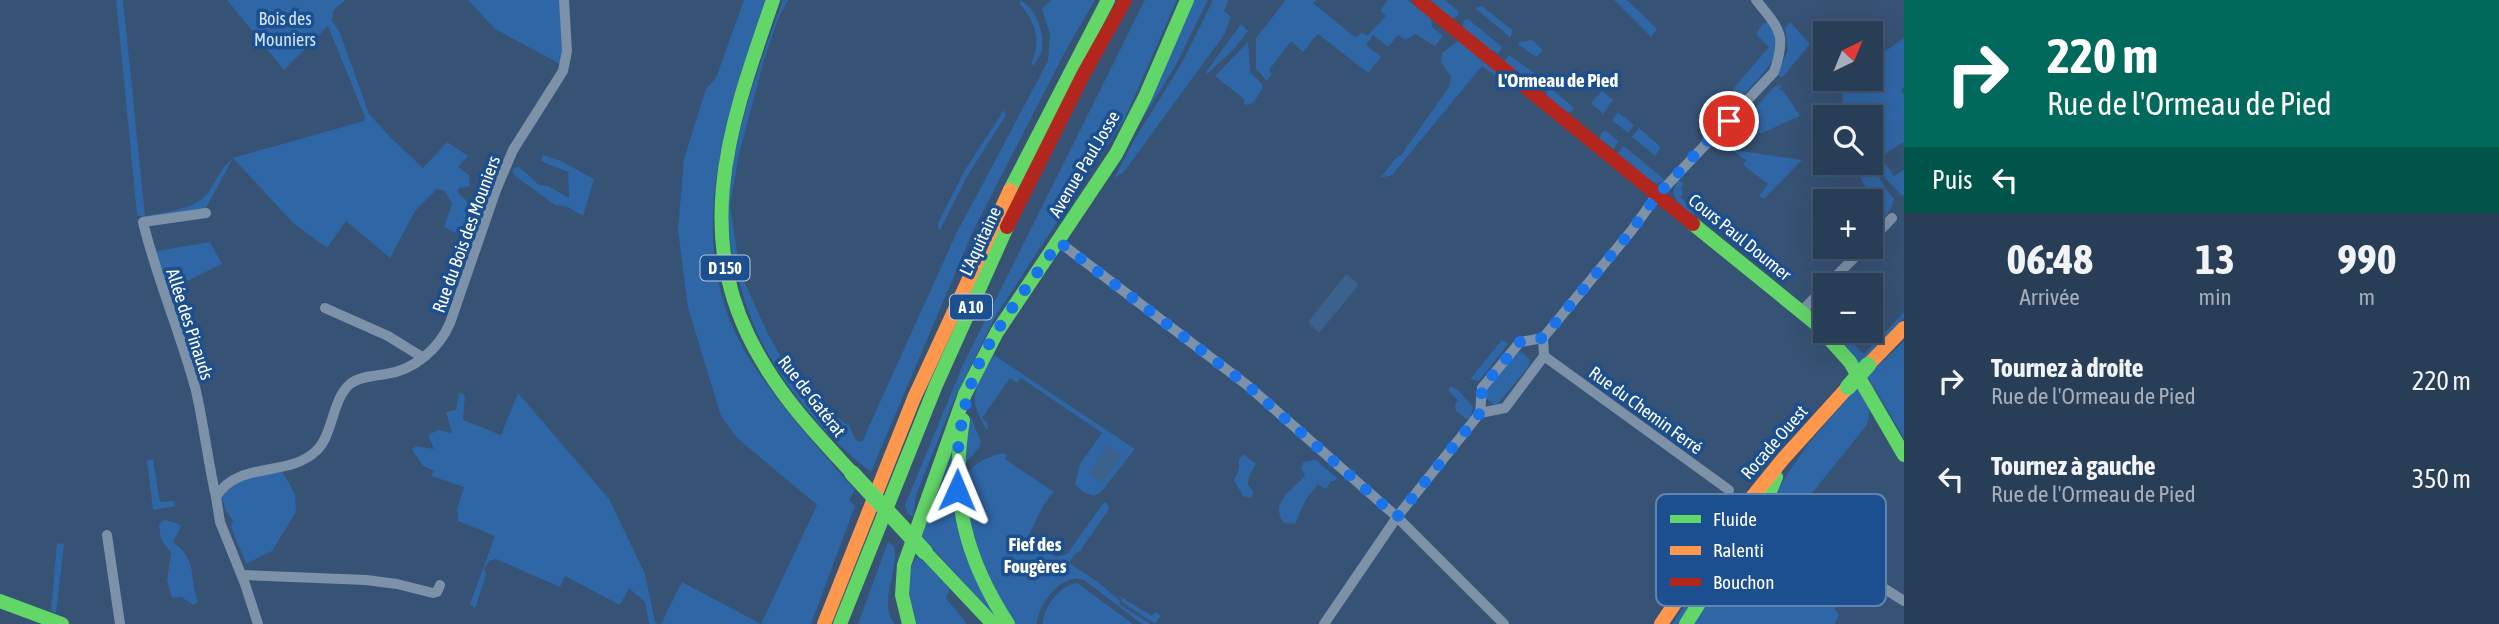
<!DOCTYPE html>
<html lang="fr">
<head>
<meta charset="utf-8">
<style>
	body { margin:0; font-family:"Asap Condensed",sans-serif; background:#344961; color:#f1f3f6; height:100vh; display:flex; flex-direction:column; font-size:26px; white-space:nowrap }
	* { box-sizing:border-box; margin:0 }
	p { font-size:23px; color:#a5aeba }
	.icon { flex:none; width:38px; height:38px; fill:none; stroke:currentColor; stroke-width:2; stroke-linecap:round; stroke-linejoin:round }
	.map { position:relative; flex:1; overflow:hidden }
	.details { display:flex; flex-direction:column; background:#283e57; width:595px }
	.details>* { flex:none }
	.banner { background:#00695c; color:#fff; overflow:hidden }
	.needle { width:46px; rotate:43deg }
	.buttons { position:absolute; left:1813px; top:21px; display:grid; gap:14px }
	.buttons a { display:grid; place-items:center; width:70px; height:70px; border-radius:0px; background:#283e57; box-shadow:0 7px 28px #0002,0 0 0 2px #44576d; font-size:35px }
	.pin { position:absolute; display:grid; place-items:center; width:60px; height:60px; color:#fff; margin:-30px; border:4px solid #fff; border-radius:50%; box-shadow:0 2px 7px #0007 }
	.me { position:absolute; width:77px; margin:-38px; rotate:1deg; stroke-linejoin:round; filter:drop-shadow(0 0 5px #0008) }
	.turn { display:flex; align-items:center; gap:24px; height:147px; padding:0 28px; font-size:32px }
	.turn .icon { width:91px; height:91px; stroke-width:2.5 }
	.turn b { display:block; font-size:49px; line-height:60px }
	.then { display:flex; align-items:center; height:66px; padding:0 28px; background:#0003; gap:14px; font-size:26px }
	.eta { display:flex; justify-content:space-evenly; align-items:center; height:119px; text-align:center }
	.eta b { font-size:42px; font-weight:700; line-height:49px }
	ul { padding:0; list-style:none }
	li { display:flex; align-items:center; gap:21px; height:98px; padding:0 28px }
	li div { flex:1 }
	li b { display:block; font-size:26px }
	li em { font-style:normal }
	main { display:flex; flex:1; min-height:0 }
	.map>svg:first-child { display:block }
</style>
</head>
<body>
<main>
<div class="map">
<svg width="1904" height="624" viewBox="0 0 1904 624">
	<rect width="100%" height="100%" fill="#365274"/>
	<g fill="#2f66a5">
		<path d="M116 0H123L145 216C164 212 194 210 207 194 216 182 221 167 233 158L364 121 365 117 328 26 284 70 227 0H345L333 11 332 21 340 33 369 114 392 139 423 168 447 142 468 156 458 167 469 175 470 186 459 188 458 193 479 213 488 216 479 245 444 227 452 204 445 191 437 189 415 211 390 258 346 221 327 248 293 223 233 158 206 208 144 217 137 215Z"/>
		<path d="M468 0H565L567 51 560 64 495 29Z"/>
		<path d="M744 0H766C728 114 679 239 746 353 776 403 817 446 855 490L849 500 855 506 811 624H661L682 582 761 624 817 505 738 439 721 416 688 308 678 230 684 159 706 89 716 78Z"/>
		<path d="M783 0H788L778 19 764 60 739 154 730 206 738 257 745 283 767 332 782 359 828 411 849 426 856 440 862 442 956 234 1048 61 1050 34 1042 9 1051 0H1095L1066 50 973 231 871 472C824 436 772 374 751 318 745 304 741 288 737 273 731 251 726 227 727 205 733 135 759 65 783 0Z"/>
		<path d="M1020 0C1036 8 1045 33 1042 50 1041 55 1036 61 1034 66L1031 64C1042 42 1035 21 1020 4Z"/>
		<path d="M1145 0H1177L1125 118 995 317 954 400 916 495 913 516 908 514 905 505 962 367Z"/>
		<path d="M1194 0H1208L1176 65 1140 123Z"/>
		<path d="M1213 0H1229L1224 11 1231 17 1224 35 1123 173 1114 178 1136 137 1183 61Z"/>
		<path d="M1286 0H1316L1313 3 1356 38 1362 32 1367 36 1386 16 1380 10 1388 0H1408L1431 18 1432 27 1443 36 1435 46 1415 34 1405 40 1398 35 1388 47 1373 35 1366 45 1381 57 1368 73 1318 34 1303 52 1291 41 1269 70 1272 74 1267 81 1256 69V38Z"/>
		<path d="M1427 0H1445L1459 12 1458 15 1451 20Z"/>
		<path d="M1614 0H1627L1657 29 1651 37Z"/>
		<path d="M1482 6 1512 30 1511 38 1475 8Z"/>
		<path d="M1468 19 1502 47 1498 54 1493 50 1491 52 1462 28 1464 20Z"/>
		<path d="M1768 22C1790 54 1762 73 1742 97L1733 89 1769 47 1756 34 1763 23Z"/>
		<path d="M1790 22 1810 44 1782 78 1777 74 1788 50 1785 28Z"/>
		<path d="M1241 24 1248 31 1234 49 1207 74 1206 72Z"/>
		<path d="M1904 38V87L1901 90 1904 95V142L1877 159C1873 175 1885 187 1894 199L1891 209 1882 220 1853 163H1871V117H1840L1843 95 1838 83 1845 79H1871V61Z"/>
		<path d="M1532 40 1543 50 1536 57 1519 45 1518 42Z"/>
		<path d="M1458 41 1466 44 1498 70 1497 77 1482 66 1392 175 1380 178 1396 158 1401 155 1449 87 1451 77 1441 62 1442 53Z"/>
		<path d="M1248 42 1250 72 1262 84 1263 88 1253 103 1247 105 1243 103 1245 100 1215 76Z"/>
		<path d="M1509 55 1540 77 1535 86 1504 62Z"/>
		<path d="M1779 85 1782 86 1779 89 1784 92 1800 116 1762 133 1731 136 1773 88Z"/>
		<path d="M1552 89 1574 108 1571 112H1567L1546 96 1547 91Z"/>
		<path d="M1602 91 1613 100 1603 114 1591 103Z"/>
		<path d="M1004 110 1006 115 968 175 940 230 938 228V223L965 170Z"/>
		<path d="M1618 112 1634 125 1628 133 1612 120Z"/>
		<path d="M1639 128 1661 147 1655 156 1632 137Z"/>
		<path d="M1606 131 1618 141 1614 149 1599 139 1602 132Z"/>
		<path d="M1725 145 1741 151 1802 160 1764 199 1759 196 1768 184 1743 165 1746 160Z"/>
		<path d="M1622 147H1625L1665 180 1657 184 1648 180 1618 154Z"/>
		<path d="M543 155 561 161 594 179 583 216 568 207 555 205 515 176 512 170 518 166 539 185 548 186 569 198 568 172 541 161Z"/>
		<path d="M1885 163 1894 176 1904 170V195L1902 196 1885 178 1883 166Z"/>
		<path d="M1678 180 1684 183 1681 188 1683 194 1680 197 1696 212 1693 216C1683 208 1676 203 1673 191Z"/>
		<path d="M210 242 222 264 167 291 151 252Z"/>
		<path d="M1904 312V318L1858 365 1831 331H1839L1864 354Z"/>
		<path d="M1502 340 1508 344 1479 381 1470 379Z"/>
		<path d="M1904 341V438L1867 376Z"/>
		<path d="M1522 352 1530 360 1528 367 1496 406 1485 398 1486 391 1516 353Z"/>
		<path d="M994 355 1135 449 1100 493 1094 496 1083 492 1075 484 1080 464 1102 433 1021 378 1017 383 1010 378 982 418 987 422 988 429H986C982 421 976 411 975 403 973 387 987 368 994 355Z"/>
		<path d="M1451 386 1459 391 1473 407 1470 419H1466L1456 411 1455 405 1458 400 1448 390Z"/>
		<path d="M1857 387C1866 402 1874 410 1866 426L1784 528 1806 543C1818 532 1825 533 1840 535L1845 543 1842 547 1845 550 1857 548 1861 559 1869 565 1870 573 1861 582 1853 583 1834 609 1839 614 1835 624H1693L1788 473 1809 443Z"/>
		<path d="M459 393 465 395 463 420 501 435 518 393 609 499 645 574 655 622 659 624H649L645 602 629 588 620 605 565 576 560 587 496 559 489 561 484 569 486 575 475 608 470 604 495 536 458 521 457 509 464 487 431 476 434 471 423 466 412 449 416 446 434 449 428 435 438 430 452 433 446 412 456 410Z"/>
		<path d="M970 415 981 442 978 449 963 466Z"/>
		<path d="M953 443V507L968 561 995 618 919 533Z"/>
		<path d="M1003 453 1007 455 1005 459 1054 492 1044 504 1027 539 1029 542 1056 557 1067 554 1104 502 1107 503 1109 509 1080 551 1074 555 1069 563 1098 582 1120 601 1119 604 1151 624H1142L1084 580C1062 572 1038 604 1037 624H1014C1003 604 987 583 979 562 973 548 960 494 964 481 969 465 988 456 1003 453Z"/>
		<path d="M1243 454 1256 464 1249 476 1248 485 1253 491 1252 498 1243 496 1234 480 1239 469V459Z"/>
		<path d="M147 460H153L160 502 174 501 175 506 153 510Z"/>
		<path d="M1316 460 1337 478 1335 481H1331L1326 489 1318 484 1305 501 1295 524 1284 523C1268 502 1294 490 1305 475L1301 469 1303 462Z"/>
		<path d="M282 471 295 494 296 512 272 551 246 564 231 527 233 521 226 511 222 498C235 476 258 475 282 471Z"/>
		<path d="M164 520 174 522 181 526 173 542C200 563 187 574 198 601L194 605 181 597 172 598 167 580 171 553 161 539 159 525Z"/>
		<path d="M1746 520 1681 624H1672L1709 570Z"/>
		<path d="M888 542 894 546C900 570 877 604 895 624H858Z"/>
		<path d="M57 543 64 544 56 613 51 611Z"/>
		<path d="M916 557 925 562 950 589 946 598 967 624H914C904 601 904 579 916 557Z"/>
		<path d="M1077 583 1133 624H1043C1042 608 1061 584 1077 583Z"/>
		<path d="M1116 594 1152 616 1155 612 1161 615 1155 624 1122 602V599Z"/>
	</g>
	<g fill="#3b618d">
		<path d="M1346 274 1357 283V287L1319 333 1308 322Z"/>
		<path d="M1108 445 1122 455 1103 483 1089 473Z"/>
	</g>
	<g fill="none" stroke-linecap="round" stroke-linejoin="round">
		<g stroke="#7d92a8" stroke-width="10">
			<path d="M206 213 143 222C157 280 181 334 196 391 204 426 208 462 216 497"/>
			<path d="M1871 240 1892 218"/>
			<path d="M1059 242 1247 385 1397 517 1504 624"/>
			<path d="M1827 285 1865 247"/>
			<path d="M325 308 388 336 422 357"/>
			<path d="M1801 312 1825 287"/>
			<path d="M1544 356 1729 490"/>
			<path d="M1480 413 1505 408 1544 356 1543 338"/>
			<path d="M1797 533 1904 601"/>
			<path d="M107 535 120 624"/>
			<path d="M242 575 366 580 397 584 433 593 437 592 440 585"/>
			<path d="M258 624 245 584 220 522 216 497C238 460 288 478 316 451 333 436 332 399 350 384 359 376 375 376 386 374 414 370 439 349 450 323L496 190 513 150 563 71 567 51 564 0"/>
			<path d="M1324 624 1397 517 1480 413 1482 388 1520 342 1543 338 1632 230 1655 198 1774 72C1787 34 1780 30 1756 0"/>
		</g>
		<g stroke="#63d668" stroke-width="14">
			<path d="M773 0C729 127 687 241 765 366 789 406 821 439 852 473"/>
			<path d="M1010 190 1108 0"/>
			<path d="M1693 224 1815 323 1850 362 1904 455"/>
			<path d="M963 420C950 498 965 558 1008 624"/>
			<path d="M925 552 993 624"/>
			<path d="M0 601 62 624"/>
			<path d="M840 624 936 385 1007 227"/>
			<path d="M909 624 902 595 904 565 965 394 997 332 1116 154 1145 97 1187 0"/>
			<path d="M1686 624 1771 489 1776 477"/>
		</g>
		<g stroke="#ff974d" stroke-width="14">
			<path d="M1868 365 1904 328"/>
			<path d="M824 624 914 398 1010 190"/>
			<path d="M1661 624 1722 534 1783 459 1848 387"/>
		</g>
		<g stroke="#b3261e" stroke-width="14">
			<path d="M1419 0 1693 224"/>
			<path d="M1007 227 1083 75 1125 0"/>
		</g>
		<g stroke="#63d668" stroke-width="16">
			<path d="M1848 387 1868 365"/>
			<path d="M852 473 925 552"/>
		</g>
	</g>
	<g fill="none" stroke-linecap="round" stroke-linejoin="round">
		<path stroke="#1a73e8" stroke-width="12" stroke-dasharray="0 21.6" d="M957 490C955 454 962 407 975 373 991 332 1033 280 1059 242L1247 385 1397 517 1480 413 1482 388 1520 342 1543 338 1632 230 1655 198 1715 133 1729 121"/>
	</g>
	<g text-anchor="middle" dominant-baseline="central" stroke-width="7" stroke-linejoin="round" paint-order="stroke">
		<g fill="#1b4f8f" stroke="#bbcadd" stroke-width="2">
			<rect x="700.5" y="255.5" width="49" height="25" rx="5"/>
			<rect x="950" y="294.5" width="42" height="25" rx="5"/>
		</g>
		<g font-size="16" font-weight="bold" fill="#fff">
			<text x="725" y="268">D 150</text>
			<text x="971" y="307">A 10</text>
		</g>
		<g font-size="18" fill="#cfe3fa" stroke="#1b4f8f">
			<text x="285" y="18">Bois des<tspan x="285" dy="21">Mouniers</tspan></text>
		</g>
		<g font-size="18" fill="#fff" stroke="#1b4f8f">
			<text transform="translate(1084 164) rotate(-59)">Avenue Paul Josse</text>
			<text transform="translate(466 234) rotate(-70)">Rue du Bois des Mouniers</text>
			<text transform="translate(1740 237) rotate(39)">Cours Paul Doumer</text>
			<text transform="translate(980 241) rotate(-65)">L'Aquitaine</text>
			<text transform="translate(190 324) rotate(72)">Allée des Pinauds</text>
			<text transform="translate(812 396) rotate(52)">Rue de Gatérat</text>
			<text transform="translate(1646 410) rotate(36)">Rue du Chemin Ferré</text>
			<text transform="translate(1774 442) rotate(-49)">Rocade Ouest</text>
		</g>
		<g font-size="19" font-weight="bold" fill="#fff" stroke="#1b4f8f">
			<text x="1558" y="80">L'Ormeau de Pied</text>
			<text x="1035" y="544">Fief des<tspan x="1035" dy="22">Fougères</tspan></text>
		</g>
	</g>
	<rect x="1656" y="494" width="230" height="112" rx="10" fill="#1b4f8f" stroke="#5f84b1" stroke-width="2"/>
	<rect x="1670" y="515" width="31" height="8" fill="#63d668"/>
	<rect x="1670" y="546" width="31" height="9" fill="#ff974d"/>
	<rect x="1670" y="578" width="31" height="8" fill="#b3261e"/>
	<g font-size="19" fill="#fff">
		<text x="1713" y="526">Fluide</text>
		<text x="1713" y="557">Ralenti</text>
		<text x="1713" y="589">Bouchon</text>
	</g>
</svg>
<div class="buttons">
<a><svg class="needle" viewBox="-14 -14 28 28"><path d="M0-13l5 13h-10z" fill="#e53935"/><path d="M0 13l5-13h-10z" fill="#a5aeba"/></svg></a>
<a><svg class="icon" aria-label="search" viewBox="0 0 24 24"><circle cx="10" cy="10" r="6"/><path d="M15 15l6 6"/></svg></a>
<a>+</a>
<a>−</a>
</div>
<div class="pin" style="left:1729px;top:121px;background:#d93025"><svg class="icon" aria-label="arrive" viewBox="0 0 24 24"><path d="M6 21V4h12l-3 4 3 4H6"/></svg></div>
<svg class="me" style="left:957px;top:490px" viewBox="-20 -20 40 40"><path d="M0-17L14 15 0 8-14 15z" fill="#1a73e8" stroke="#fff" stroke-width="4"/></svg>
</div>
<section class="details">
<div class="banner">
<div class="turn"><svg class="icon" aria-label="right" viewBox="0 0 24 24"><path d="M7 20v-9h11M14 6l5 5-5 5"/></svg><div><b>220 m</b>Rue de l'Ormeau de Pied</div></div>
<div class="then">Puis<svg class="icon" aria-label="left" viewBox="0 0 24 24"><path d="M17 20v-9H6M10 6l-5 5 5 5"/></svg></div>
</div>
<div class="eta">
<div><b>06:48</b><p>Arrivée</p></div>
<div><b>13</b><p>min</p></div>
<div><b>990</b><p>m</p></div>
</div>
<ul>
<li><svg class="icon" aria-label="right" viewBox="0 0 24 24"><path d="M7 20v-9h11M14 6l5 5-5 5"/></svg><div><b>Tournez à droite</b><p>Rue de l'Ormeau de Pied</p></div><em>220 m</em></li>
<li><svg class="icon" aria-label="left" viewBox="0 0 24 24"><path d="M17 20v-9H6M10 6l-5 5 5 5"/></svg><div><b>Tournez à gauche</b><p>Rue de l'Ormeau de Pied</p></div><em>350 m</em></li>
</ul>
</section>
</main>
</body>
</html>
